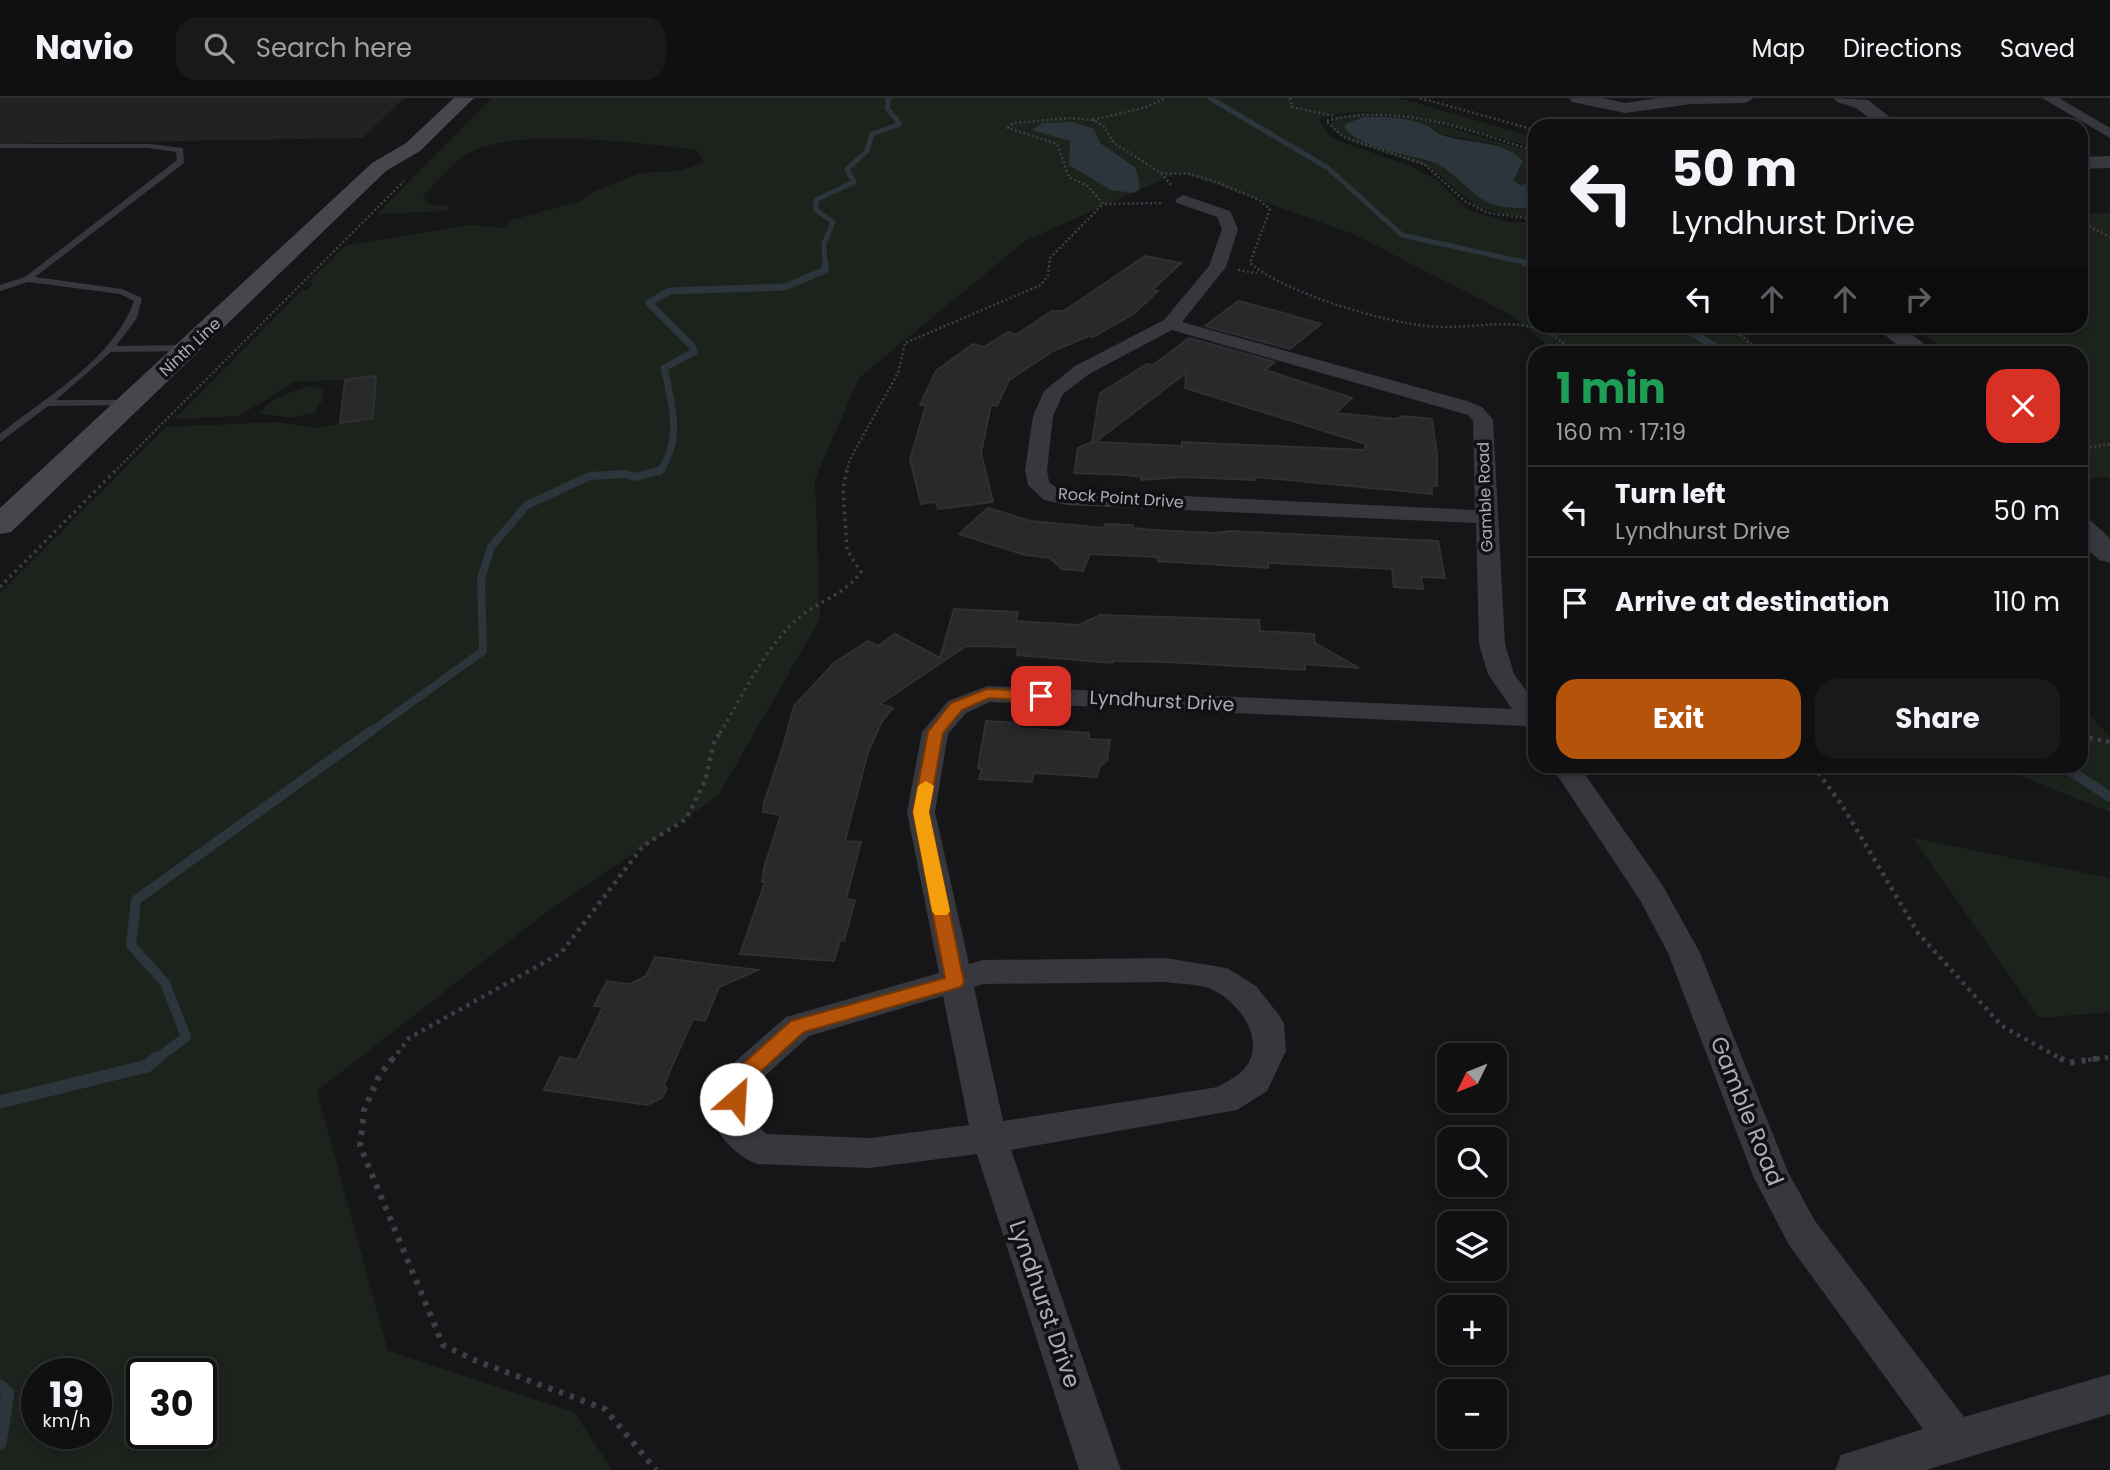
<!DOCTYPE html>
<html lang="en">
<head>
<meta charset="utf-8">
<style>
	body { margin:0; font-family:Poppins,sans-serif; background:#19191b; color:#f1f3f6; height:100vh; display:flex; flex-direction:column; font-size:26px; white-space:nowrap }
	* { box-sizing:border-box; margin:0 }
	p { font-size:23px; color:#9c9d9f }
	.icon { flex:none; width:38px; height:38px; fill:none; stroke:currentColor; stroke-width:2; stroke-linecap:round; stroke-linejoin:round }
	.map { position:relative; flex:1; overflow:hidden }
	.drawer { position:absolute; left:1528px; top:248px; width:560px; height:427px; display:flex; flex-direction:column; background:#101012; border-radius:21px; box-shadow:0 4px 10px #0003,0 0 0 2px #303032 }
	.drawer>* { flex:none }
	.guide { position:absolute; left:1528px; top:21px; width:560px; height:214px; border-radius:21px; box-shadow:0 4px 10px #0003,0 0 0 2px #303032; background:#101012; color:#f1f3f6; overflow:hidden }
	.needle { width:46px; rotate:227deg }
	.fabs { position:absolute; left:1437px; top:945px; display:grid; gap:14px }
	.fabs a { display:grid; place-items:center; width:70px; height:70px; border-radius:14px; background:#101012; box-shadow:0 4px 10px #0003,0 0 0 2px #303032; font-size:35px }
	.speed { position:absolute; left:21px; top:1260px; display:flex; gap:14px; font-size:35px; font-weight:700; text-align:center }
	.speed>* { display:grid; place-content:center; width:91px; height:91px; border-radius:50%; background:#101012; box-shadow:0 4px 10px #0003,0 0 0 2px #303032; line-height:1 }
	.speed small { font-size:18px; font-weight:400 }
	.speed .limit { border:4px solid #111; border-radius:10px; background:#fff; color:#111 }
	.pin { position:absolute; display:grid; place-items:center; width:60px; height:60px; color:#fff; margin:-30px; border-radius:14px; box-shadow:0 4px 10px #0006 }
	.me { position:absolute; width:77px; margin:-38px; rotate:26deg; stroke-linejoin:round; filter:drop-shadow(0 0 5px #0008) }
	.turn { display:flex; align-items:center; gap:24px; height:147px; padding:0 28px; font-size:32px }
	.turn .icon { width:91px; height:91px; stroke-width:2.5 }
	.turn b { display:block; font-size:49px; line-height:60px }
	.lanes { display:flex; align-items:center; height:66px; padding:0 28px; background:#0003; justify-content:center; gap:35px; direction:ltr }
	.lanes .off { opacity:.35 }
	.round { display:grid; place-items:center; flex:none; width:74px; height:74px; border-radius:21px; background:#19191b }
	.headline { display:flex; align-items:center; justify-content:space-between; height:119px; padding:0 28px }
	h1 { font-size:42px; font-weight:700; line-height:52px; color:#1e9e55 }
	.primary-button { display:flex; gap:14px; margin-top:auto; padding:14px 28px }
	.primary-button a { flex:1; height:80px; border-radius:21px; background:#b45309; color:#fff; font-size:28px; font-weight:700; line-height:80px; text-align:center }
	.primary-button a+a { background:#19191b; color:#f1f3f6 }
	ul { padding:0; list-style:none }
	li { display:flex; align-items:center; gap:21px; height:91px; padding:0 28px; border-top:2px solid #303032 }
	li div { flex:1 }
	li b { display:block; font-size:26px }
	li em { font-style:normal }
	header { display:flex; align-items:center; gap:42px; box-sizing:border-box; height:98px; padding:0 35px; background:#101012; border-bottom:2px solid #303032 }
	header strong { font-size:33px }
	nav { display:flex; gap:38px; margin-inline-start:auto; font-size:24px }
	.search { width:490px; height:63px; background:#19191b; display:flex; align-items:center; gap:18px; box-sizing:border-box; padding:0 24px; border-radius:21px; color:#9c9d9f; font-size:26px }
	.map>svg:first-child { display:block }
</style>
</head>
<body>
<header>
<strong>Navio</strong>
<div class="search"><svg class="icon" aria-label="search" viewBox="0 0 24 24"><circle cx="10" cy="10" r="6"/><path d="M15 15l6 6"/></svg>Search here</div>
<nav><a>Map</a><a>Directions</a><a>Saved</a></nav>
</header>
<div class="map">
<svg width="2110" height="1372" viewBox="0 0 2110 1372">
	<rect width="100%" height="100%" fill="#161618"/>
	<path fill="#222225" d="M0 0H404L363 40 0 46Z"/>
	<g fill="#1c231d" fill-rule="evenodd">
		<path d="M492 0H1399L1535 40V50C1479 34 1372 0 1319 21L1331 40 1413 69 1438 83 1468 112 1508 124 1535 125V228H1740L1760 255H1557L1511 217 1351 135 1180 74 1025 143 859 280 815 381 820 521 718 698 544 816 317 993 388 1253 574 1314 612 1372H0V495L166 329 278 324 314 330 373 320 375 280 294 284 239 318 175 321 302 192H307L313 185 308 184 346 147 470 127 503 130 512 122 580 103 591 95 640 75 680 73 704 65 697 52C642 45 518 29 471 54 453 63 437 84 423 98L426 105 450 109 448 113 377 116ZM37 1276H96V1335H37ZM142 1276H201V1335H142Z"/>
		<path d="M1365 15 1414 19 1535 55V83L1521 87 1513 83 1522 66C1512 43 1466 43 1444 37 1437 35 1432 30 1425 27 1403 18 1378 16 1356 21L1378 49 1442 68 1489 105 1507 109 1535 110V119L1507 117 1477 109 1431 70 1354 45 1333 32 1331 26 1335 19Z"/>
		<path d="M2081 115H2110V379L2081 381V256L1951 255 1912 228H2081Z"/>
		<path d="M308 288 324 291 322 303 314 315 291 320 259 315 274 301Z"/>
		<path d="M2081 608 2110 639V714L1999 669 2081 668Z"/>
		<path d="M1913 740 2110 780V914L2039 920Z"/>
	</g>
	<g fill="#2c353c">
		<path d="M1364 19C1386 18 1408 19 1428 28 1433 31 1437 35 1442 37 1466 46 1504 41 1523 63L1513 83 1521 87 1535 83V110C1520 111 1505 110 1492 106 1469 97 1457 74 1434 65 1410 56 1359 51 1344 29L1348 25Z"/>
		<path d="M1073 24 1094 31 1100 45 1136 70 1140 91 1134 95 1111 92 1069 67 1070 43 1032 32 1042 25Z"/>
	</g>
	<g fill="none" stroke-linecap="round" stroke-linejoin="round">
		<g stroke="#2c353c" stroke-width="5">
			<path d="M1210 0 1328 70 1402 137 1532 166"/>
			<path d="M825 166 824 146 833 124 816 112V102L854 84 847 71 867 53 872 36 900 26 887 10 889 0"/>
		</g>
		<g stroke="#2c353c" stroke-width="7">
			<path d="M1525 165 1535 167"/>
			<path d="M1680 228 1728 256"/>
			<path d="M659 374C683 343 672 305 664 270L694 254 692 248 649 205 669 193 785 189 825 172V165"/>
		</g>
		<path stroke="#2c353c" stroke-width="8" d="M369 635 483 553 481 481 491 449 527 407 590 378 625 376 635 379 661 372"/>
		<g stroke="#2c353c" stroke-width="10">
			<path d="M2063 668 2110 699"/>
			<path d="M155 962 186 939 165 885 131 847 136 802 371 633"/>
		</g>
		<g stroke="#2c353c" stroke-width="13">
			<path d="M0 1004 147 968 157 960"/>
			<path d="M0 1288 8 1295 0 1345"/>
		</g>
	</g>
	<g fill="#29292c" stroke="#303034" stroke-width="2" fill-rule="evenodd">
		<path d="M1145 158 1181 165 1152 192 1158 193 1135 215 1093 239 1089 238 1053 253 1009 282 997 308 991 307 981 355 993 404 938 411 936 404 921 406 910 361 926 307H920L936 273 973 246 984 249 1008 234 1016 237 1052 213H1064Z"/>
		<path d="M1238 203 1273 212 1321 226 1290 251 1205 228Z"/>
		<path d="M1189 240 1275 264 1265 272 1352 300 1336 315 1396 321 1403 318 1432 321 1437 356V388H1432V396L1256 379 1255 382 1184 379 1141 382V379L1127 377 1074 375 1078 350 1092 344 1100 295 1147 266 1153 267ZM1186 275 1185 290 1366 346 1365 352 1182 344V348L1095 344Z"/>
		<path d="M376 278 373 320 340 325 345 282Z"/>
		<path d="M988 410 1031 423 1104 430 1105 426 1133 427V430L1154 432 1216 435 1231 433 1438 443 1445 480 1421 479 1423 491 1394 489 1392 471 1268 465V470L1158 463V459L1090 456 1083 473 1062 471 1050 460 1025 457 959 436Z"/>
		<path d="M954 511 1018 514 1016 523 1079 527 1100 517 1259 522 1260 533 1314 536 1315 545 1359 570 1305 566V572L1168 564 1112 563V565L1017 557 1018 549 966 548 880 606 893 610 882 623 868 654 845 743 861 744 846 801 855 802 844 843 840 842 834 863 740 856 765 784H762L764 770 781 717 763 714 764 705 784 645 794 608 834 565 868 543 878 548 895 536 940 560Z"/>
		<path d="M986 623 1019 625 1018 630 1089 635V641L1110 642 1107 663 1100 668 1097 679 1034 675 1032 684 979 681 982 671 978 670Z"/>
		<path d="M655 859 758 872 719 889 705 923 693 921 664 986 667 990 662 1000 647 1007 544 992 560 959 577 962 603 909 594 908 607 883 630 886 646 878Z"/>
	</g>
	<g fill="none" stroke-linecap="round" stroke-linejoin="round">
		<g stroke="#3d3f44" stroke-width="2.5" stroke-dasharray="2 2.5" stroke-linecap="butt">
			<path d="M1290 0 1292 9 1334 18"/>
			<path d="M1420 0 1535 32"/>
			<path d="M1093 22 1147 9 1165 0"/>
			<path d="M1535 53C1468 32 1397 4 1326 23L1343 39 1424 66 1466 104 1488 115 1535 121"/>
			<path d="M1161 75 1172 88"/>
			<path d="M1161 105 1103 106 1088 88 1069 79 1057 46 1008 30 1013 25 1071 20 1093 22 1103 27 1114 45 1161 75 1190 76 1217 84 1259 102 1270 111 1250 165C1286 195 1379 223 1427 228 1479 234 1535 208 1573 256"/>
			<path d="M2081 124 2110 139"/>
			<path d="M1238 172 1257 175"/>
			<path d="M1730 228 1762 256"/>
			<path d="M2081 351 2110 346"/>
			<path d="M114 374 404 83"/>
			<path d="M847 374 849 363 898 275 905 245 1041 187 1048 177 1050 160 1103 106"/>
		</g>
		<g stroke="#3d3f44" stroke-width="3.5" stroke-dasharray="2.5 4.5" stroke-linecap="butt">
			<path d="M0 489 116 372"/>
			<path d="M720 635C743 597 763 553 796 522 816 504 845 497 861 474L847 452 843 390 847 372"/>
		</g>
		<g stroke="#3d3f44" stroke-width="4.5" stroke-dasharray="3.5 5" stroke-linecap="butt">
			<path d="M2081 638 2110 644"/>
			<path d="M1813 668 1842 707 1918 835 2002 928 2063 962"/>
			<path d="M392 962 409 940 561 855 643 748 686 721 705 683 714 645 721 633"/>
			<path d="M2088 962 2110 959"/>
		</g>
		<g stroke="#3d3f44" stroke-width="6" stroke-dasharray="4.5 7" stroke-linecap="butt">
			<path d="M393 960 379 978 364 1012 360 1048 443 1247 474 1262 605 1311 656 1372"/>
			<path d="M2060 960 2068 965 2100 960"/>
		</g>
		<path fill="#37383d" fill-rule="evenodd" d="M0 46H149L183 50 184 65 35 179 122 191 142 200 137 220 116 248 190 247 195 250 190 253 111 254 56 302H129L133 303V307L48 308 0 344V336C47 298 113 262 134 203L120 196 28 184 0 193V187L25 179 177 62 176 54 149 50H0Z"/>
		<g fill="#37383d" fill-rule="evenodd">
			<path d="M2042 0H2059L2110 30V40Z"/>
			<path d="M1183 97 1230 113 1238 131 1226 169 1182 224 1467 303 1482 309 1493 322 1505 546 1514 576 1535 605V633L1524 628 990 604 966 615 948 636 935 714 969 866 983 862 1165 860 1227 870 1256 888 1279 917 1284 926 1286 953 1267 993 1237 1012 1011 1052 1121 1372H1079L977 1056 870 1070 757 1066C738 1059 721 1041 712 1023L729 969 786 919 939 875 907 714 922 634 948 603 987 588 1512 611 1488 576 1479 546 1476 425 1067 407 1044 402 1028 387 1025 372 1033 318 1044 293 1075 268 1164 222 1209 168 1222 131 1217 119 1177 105 1175 102ZM1172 232 1468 317 1473 323 1475 412 1059 392 1049 384 1047 372 1053 318 1063 296 1089 276ZM1165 884C1179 886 1196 886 1209 890 1239 902 1271 946 1241 974 1235 980 1225 984 1218 989L1003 1023 974 889 983 886ZM943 898 969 1027 870 1040 766 1036 749 1019 756 986 809 938Z"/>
			<path d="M1551 668H1579L1663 788 1700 855 1788 1074 1815 1123 1964 1319 2110 1276V1316L1926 1372H1835L1841 1357 1923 1331 1789 1147 1754 1080 1668 855 1640 802Z"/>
		</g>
		<g fill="#37383d" fill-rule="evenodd">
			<path d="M1569 0H1603L1625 5 1659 0H1754L1745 5 1692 6 1625 15 1572 4Z"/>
			<path d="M1834 0 1868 2 1901 28H1880L1856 10 1837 4Z"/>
			<path d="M2110 58V70L2081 71V59Z"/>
			<path d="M1874 228H1901L1937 256H1908Z"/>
			<path d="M2081 420 2091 423 2110 440V465L2099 462 2081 445Z"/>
		</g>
		<path fill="#45474d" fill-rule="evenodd" d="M454 0H474L420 53 386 73 11 434 0 436V410L372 65 406 45Z"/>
	</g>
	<path fill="#b45309" stroke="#753606" stroke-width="2" d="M987 591 1041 593 1048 598 1041 603 989 600 962 612 943 635 929 714 964 884 961 889 804 934 750 983 743 1007 736 1009 729 1007 726 1001 734 974 791 923 945 880 913 714 928 634 951 605Z"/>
	<path fill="#f59e0b" d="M926 683 934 688 929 714 950 813 947 817H935L932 813 913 714 918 688Z"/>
	<g text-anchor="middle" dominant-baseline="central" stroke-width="7" stroke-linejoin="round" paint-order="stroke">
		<g font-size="16" fill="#a8adb8" stroke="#111113">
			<text transform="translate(190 249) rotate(-43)">Ninth Line</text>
			<text transform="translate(1485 399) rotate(-92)">Gamble Road</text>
			<text transform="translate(1121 400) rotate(4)">Rock Point Drive</text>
		</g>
		<g font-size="19" fill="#a8adb8" stroke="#111113">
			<text transform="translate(1162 603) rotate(3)">Lyndhurst Drive</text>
		</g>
		<g font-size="23" fill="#a8adb8" stroke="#111113">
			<text transform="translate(1747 1013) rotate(68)">Gamble Road</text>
			<text transform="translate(1045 1206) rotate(71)">Lyndhurst Drive</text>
		</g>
	</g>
</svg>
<div class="fabs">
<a><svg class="needle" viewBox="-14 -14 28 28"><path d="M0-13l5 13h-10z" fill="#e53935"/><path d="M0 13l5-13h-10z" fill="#9c9d9f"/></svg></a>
<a><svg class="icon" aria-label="search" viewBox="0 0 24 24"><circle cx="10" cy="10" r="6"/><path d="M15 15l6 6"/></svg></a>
<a><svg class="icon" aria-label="layers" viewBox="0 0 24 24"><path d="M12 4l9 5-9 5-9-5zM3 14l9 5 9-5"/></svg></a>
<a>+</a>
<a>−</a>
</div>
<div class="speed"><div>19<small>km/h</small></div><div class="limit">30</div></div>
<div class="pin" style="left:1041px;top:598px;background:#d93025"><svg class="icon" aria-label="arrive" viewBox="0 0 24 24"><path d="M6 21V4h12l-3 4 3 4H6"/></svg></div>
<svg class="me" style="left:736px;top:1001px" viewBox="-20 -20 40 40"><circle r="19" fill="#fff"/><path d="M0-13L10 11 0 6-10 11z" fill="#b45309"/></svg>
<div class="guide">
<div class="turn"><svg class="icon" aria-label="left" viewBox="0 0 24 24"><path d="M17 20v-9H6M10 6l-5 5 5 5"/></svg><div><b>50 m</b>Lyndhurst Drive</div></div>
<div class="lanes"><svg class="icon" aria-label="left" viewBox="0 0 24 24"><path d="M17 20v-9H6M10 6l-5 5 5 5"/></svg><svg class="icon off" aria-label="ahead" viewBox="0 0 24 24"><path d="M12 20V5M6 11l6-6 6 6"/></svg><svg class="icon off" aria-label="ahead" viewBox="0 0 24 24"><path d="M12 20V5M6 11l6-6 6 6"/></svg><svg class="icon off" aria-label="right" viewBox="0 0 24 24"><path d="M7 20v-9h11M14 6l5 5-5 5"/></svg></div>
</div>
<section class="drawer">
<div class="headline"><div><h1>1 min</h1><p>160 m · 17:19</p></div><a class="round" style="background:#d93025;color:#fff"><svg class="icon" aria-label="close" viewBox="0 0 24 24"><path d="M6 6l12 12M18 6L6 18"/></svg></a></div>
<ul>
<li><svg class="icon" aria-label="left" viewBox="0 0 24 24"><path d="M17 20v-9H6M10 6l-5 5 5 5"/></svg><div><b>Turn left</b><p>Lyndhurst Drive</p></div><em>50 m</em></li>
<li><svg class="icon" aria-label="arrive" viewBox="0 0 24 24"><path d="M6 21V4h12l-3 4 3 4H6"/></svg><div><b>Arrive at destination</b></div><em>110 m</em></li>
</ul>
<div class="primary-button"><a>Exit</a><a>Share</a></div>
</section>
</div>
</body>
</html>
